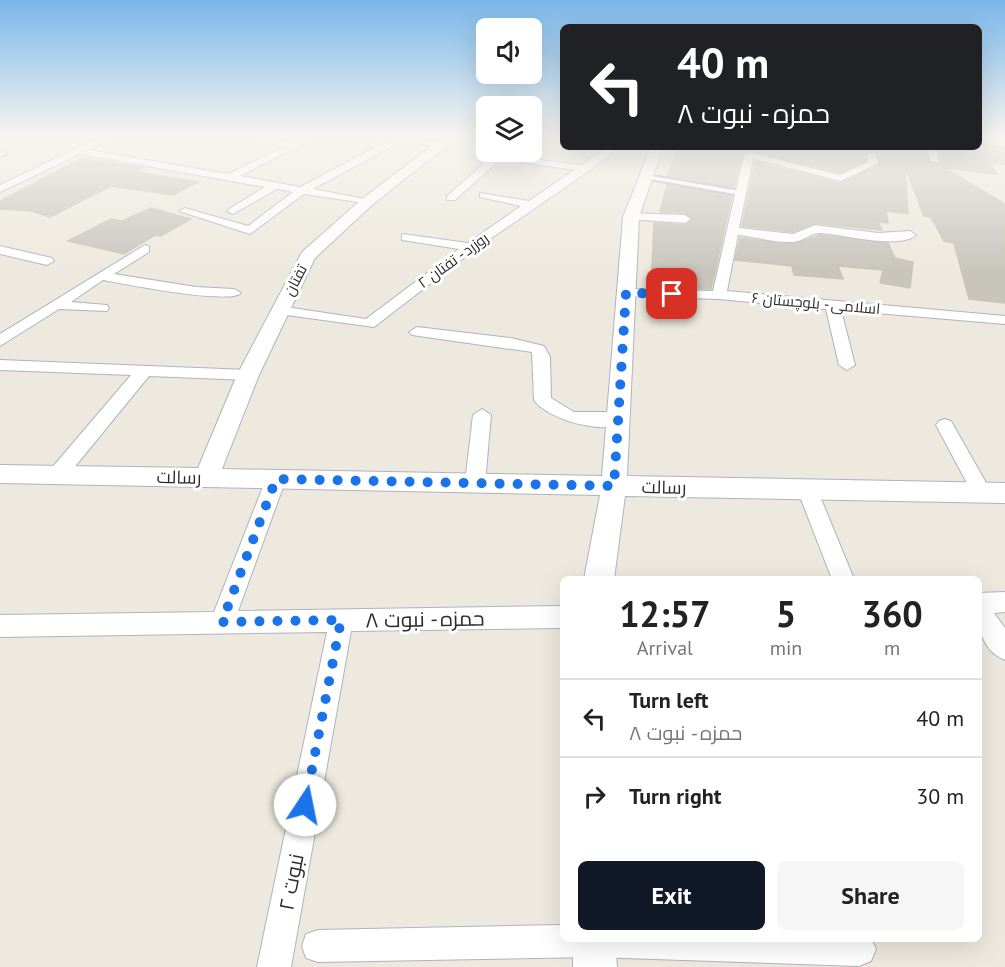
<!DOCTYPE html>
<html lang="en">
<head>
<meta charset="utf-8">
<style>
	body { margin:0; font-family:"PT Sans",Cairo,sans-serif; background:#f6f6f6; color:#222; height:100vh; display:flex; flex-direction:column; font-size:22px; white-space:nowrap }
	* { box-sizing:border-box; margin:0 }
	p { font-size:20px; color:#767676 }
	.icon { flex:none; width:33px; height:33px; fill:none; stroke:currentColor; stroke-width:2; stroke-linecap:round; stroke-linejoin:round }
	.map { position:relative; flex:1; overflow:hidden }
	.panel { position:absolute; left:560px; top:576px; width:422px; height:366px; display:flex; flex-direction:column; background:#fff; border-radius:9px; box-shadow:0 6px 24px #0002 }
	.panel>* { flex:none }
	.guide { position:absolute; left:560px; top:24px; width:422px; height:126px; border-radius:9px; box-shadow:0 6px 24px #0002; background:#202124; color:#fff; overflow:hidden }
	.tools { position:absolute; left:476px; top:18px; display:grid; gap:12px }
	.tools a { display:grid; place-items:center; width:66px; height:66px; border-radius:9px; background:#fff; box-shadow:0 6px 24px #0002; font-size:30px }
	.pin { position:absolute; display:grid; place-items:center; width:51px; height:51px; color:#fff; margin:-26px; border-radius:12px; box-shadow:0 3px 9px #0006 }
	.me { position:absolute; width:66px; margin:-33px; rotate:11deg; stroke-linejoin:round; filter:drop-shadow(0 0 4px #0008) }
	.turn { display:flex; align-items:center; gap:21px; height:126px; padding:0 18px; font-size:27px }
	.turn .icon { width:78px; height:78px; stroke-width:2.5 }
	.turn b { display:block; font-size:42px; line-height:51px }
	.eta { display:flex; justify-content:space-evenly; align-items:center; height:102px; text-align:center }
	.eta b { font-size:36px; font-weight:700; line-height:42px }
	.cta { display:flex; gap:12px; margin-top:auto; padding:12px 18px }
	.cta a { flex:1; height:69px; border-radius:9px; background:#111827; color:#fff; font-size:24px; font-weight:700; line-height:69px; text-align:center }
	.cta a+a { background:#f6f6f6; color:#222 }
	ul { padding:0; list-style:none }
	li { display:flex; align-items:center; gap:18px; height:78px; padding:0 18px; border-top:2px solid #e0e0e0 }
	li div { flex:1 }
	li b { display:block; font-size:22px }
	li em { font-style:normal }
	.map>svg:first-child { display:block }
</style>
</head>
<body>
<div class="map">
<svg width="1005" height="967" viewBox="0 0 1005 967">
	<rect width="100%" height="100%" fill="#ede9de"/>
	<g fill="#c8c5bd" stroke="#c8c5b8" stroke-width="1.5">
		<path d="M978 144 1005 147V165L991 163 997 174 945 168 1005 204V303L969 299 954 243 944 241 931 217 924 216 905 167 908 214 886 211 888 223 878 222 882 230 815 223 793 232 742 226 755 162 840 183 880 165 876 151 865 152 866 161 840 173 748 150 742 154 734 188 668 176 678 147H836L846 152 854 147H924L930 164H939L941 162 938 147H978Z"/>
		<path d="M82 158 143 168 136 172 198 182 173 195 111 186 50 217 31 211 0 209V201Z"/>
		<path d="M667 184 732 196 711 289 651 287 654 223 685 225 693 220 685 213 660 212Z"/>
		<path d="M151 208 191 219 161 236 155 235 124 254 68 241 111 219 122 221Z"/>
		<path d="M820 235 888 243 895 258 913 262 910 288 880 283 883 270 838 266 843 279 794 275 792 266 735 260 740 238 794 244Z"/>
	</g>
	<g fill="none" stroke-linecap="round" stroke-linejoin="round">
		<g stroke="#b1b2be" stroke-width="4">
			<g id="service">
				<path d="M4 151 6 154 0 156V152Z"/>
				<path d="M646 175 740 191 743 193 740 195 644 178 643 177Z"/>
			</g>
		</g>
		<g stroke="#b1b2be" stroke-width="2">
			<g id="minor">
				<path d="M104 135H116L89 150 228 174 284 147 240 135H258L292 143 308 135H320L240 176 300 187 399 135 446 145 441 148 404 140 313 189 371 200V204L304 194 250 234 179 211 185 208 248 226 293 192 277 189 233 214 227 211 229 209 265 187 80 154 0 192V185Z"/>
				<path d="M608 147H619L589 171 474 250 374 327 279 314 272 310 279 306 366 319 459 249 402 240V234L468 243 521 206 480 197V193L529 201 574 170 501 159 455 200H447V196L495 154 581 165Z"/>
				<path d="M838 147H852L847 150Z"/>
				<path d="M926 147H936L939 162H931Z"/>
				<path d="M749 152 840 175 868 162 867 153H875L879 163 841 181 753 159 739 228 793 234 815 225 878 233 910 231 916 235C900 250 841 234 820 233 811 233 803 241 794 242 776 243 756 237 738 235L727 291 1005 316V324L841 310 855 365 847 370 839 365 826 309 719 299 621 296V290L626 289 713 291 744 155Z"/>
				<path d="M631 213 685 215 691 219 685 223 627 219 625 217Z"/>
				<path d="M145 245 149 246V252L114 274 196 287 234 289 241 293C230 305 124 284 103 280L71 302 107 305 109 308 107 311 59 309 0 346V334Z"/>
				<path d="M0 246 52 258 54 261 47 265 0 254Z"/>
				<path d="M417 327 511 338 544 346 550 357 551 398 574 412H618L627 418C614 439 547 420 534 400L532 352 412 335 409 332Z"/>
				<path d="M0 360 248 370 256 375 248 380 149 376 64 480 57 482 50 480 47 475 50 470 131 375 0 370Z"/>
				<path d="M482 409 491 415 485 483 482 488 475 490 468 488 465 483 473 415Z"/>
				<path d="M945 419 951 421 989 488 992 493 989 498 982 501 975 498 936 425 939 421Z"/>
				<path d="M276 472 283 474 286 479 238 611 562 606V628L351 631 291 967H257L327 632 0 637V615L214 612 266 479 269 474Z"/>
				<path d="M807 481 814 484 817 489 854 579H832L797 489 800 484Z"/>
				<path d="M1005 592V612L994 613 1005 628V660C977 649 978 618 978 593Z"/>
				<path d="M562 925V939H871L876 949 871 961 859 966 594 957 318 962 306 958 302 946 306 934 318 930Z"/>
			</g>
		</g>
		<g stroke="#b1b2be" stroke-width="2">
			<g id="tertiary">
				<path d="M446 135H460L372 205 315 258 259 375 222 469 602 476 623 217 651 147H663L639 217 627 476 1005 483V503L625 496 614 579H584L600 495 0 483V465L198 468 237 375 302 252 362 199Z"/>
				<path d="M573 939H615L617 967H573Z"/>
			</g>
		</g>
		<use href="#service" fill="#fff" fill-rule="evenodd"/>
		<use href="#minor" fill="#fff" fill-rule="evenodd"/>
		<use href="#tertiary" fill="#fff" fill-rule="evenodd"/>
	</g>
	<linearGradient id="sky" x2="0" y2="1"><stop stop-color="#79b6ea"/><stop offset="0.5" stop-color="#f7f5f0"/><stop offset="1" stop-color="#f7f5f0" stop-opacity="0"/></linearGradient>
	<rect width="1005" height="271" fill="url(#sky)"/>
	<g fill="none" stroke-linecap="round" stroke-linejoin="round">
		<path stroke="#1a73e8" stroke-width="10" stroke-dasharray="0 18" d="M305 805 341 620 222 622 276 479 614 486 626 293 672 294"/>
	</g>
	<g text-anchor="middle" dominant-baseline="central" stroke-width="6" stroke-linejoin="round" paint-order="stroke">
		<g font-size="15" fill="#2b2b2b" stroke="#fff">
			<text transform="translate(453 260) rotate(-36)">روزرد - تفتان ۲</text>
			<text transform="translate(295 280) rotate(-62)">تفتان</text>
			<text transform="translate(816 303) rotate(5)">اسلامی - بلوچستان ۶</text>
		</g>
		<g font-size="18" fill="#2b2b2b" stroke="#fff">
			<text transform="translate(179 477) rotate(1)">رسالت</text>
			<text transform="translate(664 487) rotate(1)">رسالت</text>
		</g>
		<g font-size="21" fill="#2b2b2b" stroke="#fff">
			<text transform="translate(425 619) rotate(-1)">حمزه - نبوت ۸</text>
			<text transform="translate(291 882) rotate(-79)">نبوت ۲</text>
		</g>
	</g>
</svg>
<div class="tools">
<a><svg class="icon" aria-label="sound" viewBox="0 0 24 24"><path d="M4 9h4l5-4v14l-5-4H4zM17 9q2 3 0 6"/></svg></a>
<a><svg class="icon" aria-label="layers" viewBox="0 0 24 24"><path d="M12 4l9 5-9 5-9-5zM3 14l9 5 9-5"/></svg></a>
</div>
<div class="pin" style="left:672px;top:294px;background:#d93025"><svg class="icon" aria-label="arrive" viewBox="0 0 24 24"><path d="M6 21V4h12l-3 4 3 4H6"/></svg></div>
<svg class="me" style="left:305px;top:805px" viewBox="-20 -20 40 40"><circle r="19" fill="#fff"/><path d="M0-13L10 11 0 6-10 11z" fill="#1a73e8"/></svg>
<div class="guide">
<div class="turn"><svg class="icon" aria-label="left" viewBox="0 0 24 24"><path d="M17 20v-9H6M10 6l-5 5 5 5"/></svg><div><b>40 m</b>حمزه - نبوت ۸</div></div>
</div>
<section class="panel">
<div class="eta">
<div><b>12:57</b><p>Arrival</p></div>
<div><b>5</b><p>min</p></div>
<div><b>360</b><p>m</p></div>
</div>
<ul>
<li><svg class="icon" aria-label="left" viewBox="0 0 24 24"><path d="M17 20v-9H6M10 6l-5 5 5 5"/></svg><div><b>Turn left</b><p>حمزه - نبوت ۸</p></div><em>40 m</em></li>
<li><svg class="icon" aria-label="right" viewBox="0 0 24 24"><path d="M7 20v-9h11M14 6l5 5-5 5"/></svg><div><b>Turn right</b></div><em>30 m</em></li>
</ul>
<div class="cta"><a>Exit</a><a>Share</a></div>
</section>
</div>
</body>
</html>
